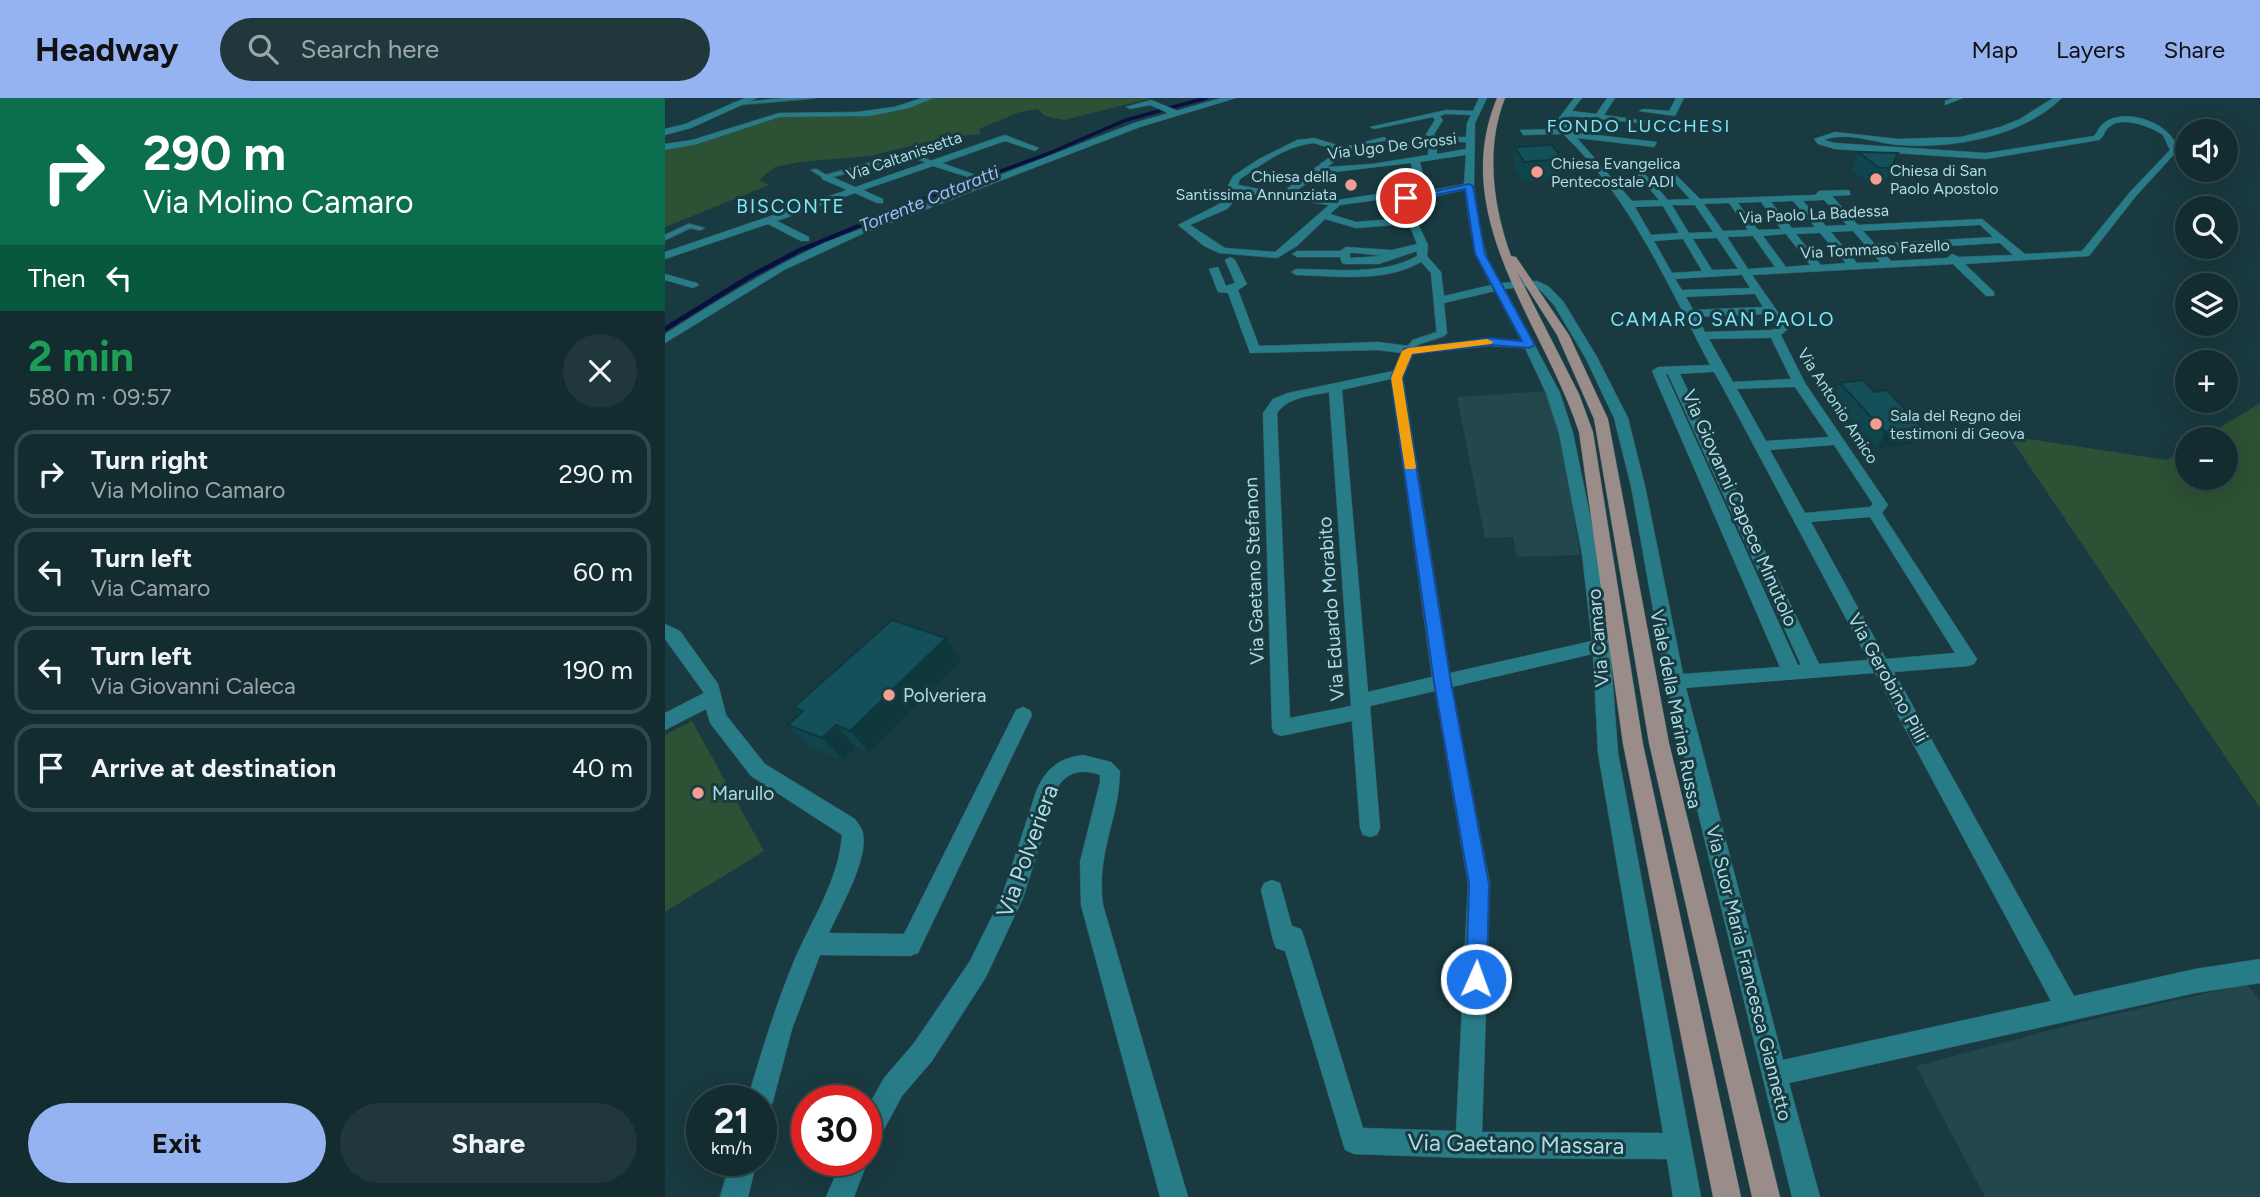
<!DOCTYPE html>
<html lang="en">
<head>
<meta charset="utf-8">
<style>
	body { margin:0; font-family:Figtree,sans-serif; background:#20383c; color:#f1f3f6; height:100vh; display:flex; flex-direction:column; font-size:26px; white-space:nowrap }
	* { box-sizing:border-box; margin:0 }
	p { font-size:23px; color:#9da7ab }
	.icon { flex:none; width:38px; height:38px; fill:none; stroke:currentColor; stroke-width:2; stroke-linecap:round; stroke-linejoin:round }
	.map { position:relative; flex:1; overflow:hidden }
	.drawer { display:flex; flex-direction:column; background:#132c30; width:665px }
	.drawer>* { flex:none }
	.hud { background:#0b6e4f; color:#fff; overflow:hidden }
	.tools { position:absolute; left:1510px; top:21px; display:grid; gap:14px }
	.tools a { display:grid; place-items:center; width:63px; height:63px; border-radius:50%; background:#132c30; box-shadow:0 7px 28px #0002,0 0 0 2px #32484c; font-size:35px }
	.speed { position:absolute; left:21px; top:987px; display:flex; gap:14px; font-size:35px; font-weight:700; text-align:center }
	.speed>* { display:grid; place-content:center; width:91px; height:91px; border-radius:50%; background:#132c30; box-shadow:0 7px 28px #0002,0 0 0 2px #32484c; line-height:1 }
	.speed small { font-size:18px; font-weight:400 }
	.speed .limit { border:10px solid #d22; background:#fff; color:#111 }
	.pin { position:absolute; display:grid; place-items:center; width:60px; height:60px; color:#fff; margin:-30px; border:4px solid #fff; border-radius:50%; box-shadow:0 2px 7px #0007 }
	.me { position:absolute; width:77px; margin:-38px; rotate:2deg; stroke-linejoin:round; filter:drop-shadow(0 0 5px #0008) }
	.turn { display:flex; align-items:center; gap:24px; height:147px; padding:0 28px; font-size:32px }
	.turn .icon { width:91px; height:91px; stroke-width:2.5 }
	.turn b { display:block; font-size:49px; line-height:60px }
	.then { display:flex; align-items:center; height:66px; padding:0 28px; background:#0003; gap:14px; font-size:26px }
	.round { display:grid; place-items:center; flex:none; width:74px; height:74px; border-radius:37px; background:#20383c }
	.summary { display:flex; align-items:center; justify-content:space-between; height:119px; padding:0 28px }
	h1 { font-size:42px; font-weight:700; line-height:52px; color:#1e9e55 }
	.action { display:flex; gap:14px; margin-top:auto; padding:14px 28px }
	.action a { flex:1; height:80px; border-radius:42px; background:#95b2f1; color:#111; font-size:28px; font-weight:700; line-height:80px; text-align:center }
	.action a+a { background:#20383c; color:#f1f3f6 }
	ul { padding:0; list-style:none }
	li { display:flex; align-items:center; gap:21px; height:88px; margin:0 14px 10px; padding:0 14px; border:4px solid #32484c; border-radius:21px }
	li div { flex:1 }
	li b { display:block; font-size:26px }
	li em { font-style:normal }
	header { display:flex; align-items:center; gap:42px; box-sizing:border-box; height:98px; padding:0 35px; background:#95b2f1; color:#111 }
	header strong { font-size:33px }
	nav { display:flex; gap:38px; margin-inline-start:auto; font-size:24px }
	.search { width:490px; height:63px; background:#20383c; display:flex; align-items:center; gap:18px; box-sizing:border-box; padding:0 24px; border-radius:38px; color:#9da7ab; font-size:26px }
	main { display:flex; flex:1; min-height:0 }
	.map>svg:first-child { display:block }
</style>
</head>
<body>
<header>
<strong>Headway</strong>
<div class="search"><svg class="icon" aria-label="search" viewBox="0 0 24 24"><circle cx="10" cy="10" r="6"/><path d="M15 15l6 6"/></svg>Search here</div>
<nav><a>Map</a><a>Layers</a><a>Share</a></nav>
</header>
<main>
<section class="drawer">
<div class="hud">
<div class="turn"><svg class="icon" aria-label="right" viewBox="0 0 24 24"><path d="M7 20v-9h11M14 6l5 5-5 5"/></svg><div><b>290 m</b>Via Molino Camaro</div></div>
<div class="then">Then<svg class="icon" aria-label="left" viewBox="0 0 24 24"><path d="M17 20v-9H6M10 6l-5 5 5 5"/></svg></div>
</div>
<div class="summary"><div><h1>2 min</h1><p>580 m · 09:57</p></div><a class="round"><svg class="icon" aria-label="close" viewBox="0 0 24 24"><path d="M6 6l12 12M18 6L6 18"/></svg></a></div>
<ul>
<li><svg class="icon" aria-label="right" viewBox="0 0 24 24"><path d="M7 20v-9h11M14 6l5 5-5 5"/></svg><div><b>Turn right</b><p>Via Molino Camaro</p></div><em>290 m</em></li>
<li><svg class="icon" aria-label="left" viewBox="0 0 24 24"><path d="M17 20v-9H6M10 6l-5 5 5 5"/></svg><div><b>Turn left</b><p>Via Camaro</p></div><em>60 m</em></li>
<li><svg class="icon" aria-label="left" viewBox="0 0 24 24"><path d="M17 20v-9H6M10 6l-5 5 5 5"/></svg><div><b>Turn left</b><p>Via Giovanni Caleca</p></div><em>190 m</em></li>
<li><svg class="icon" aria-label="arrive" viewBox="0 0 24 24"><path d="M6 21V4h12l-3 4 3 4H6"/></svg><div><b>Arrive at destination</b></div><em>40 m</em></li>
</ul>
<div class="action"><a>Exit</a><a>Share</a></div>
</section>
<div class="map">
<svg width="1595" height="1099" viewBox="0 0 1595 1099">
	<rect width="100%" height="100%" fill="#193a40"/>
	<g fill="#22484e">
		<path d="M884 293 897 341 915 457 852 459 848 439 820 440 792 299Z"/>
		<path d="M1581 886 1595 902V1099H1320L1251 968 1412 925Z"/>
	</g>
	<g fill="#2d5135">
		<path d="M268 0H487L399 22 380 18 373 11 355 14 314 31 316 36 282 39 205 58 135 64 110 69 94 82 104 87 0 129V52L33 45 110 19H186L249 7Z"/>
		<path d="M1595 305V710L1344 338 1502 362 1522 349V380H1561V341H1536Z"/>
		<path d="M27 623 99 753 0 814V637Z"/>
	</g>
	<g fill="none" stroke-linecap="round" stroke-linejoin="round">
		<path stroke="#091041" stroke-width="3.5" d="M197 126 258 101 380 57 461 22 541 0"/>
		<path stroke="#091041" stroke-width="4.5" d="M0 231 84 179 133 153 201 125"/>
		<g stroke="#345960" stroke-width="2">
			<g id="pedestrian">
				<path d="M122 0H150L71 7 68 5Z"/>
				<path d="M244 54 271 65 266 66 244 58 160 81 146 72 151 71 161 77Z"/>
				<path d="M24 126 39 130 35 132 25 130 0 142V137Z"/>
				<path d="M776 233 780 236 779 238 754 246 746 255 739 253 748 242Z"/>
			</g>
		</g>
		<g stroke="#345960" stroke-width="1">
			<g id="minor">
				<path d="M80 0H92L26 30 0 37V31L20 26Z"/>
				<path d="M814 0H822L810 25 809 88 814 127 824 166 836 185 872 183 883 188 898 203 932 259 963 320 980 388 1018 576 1115 569 987 273 993 269 1045 267C1003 187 965 99 898 36L858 37 855 32 894 31V20L909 0H917L907 13 931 16 942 0H950L939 17 996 25 992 27 935 21 928 28 924 26 928 20 904 18 902 30 906 34 992 44 989 49 912 40 967 103 994 102 973 77 978 74 1003 102 1025 101 1006 80 1011 77 1035 101 1150 97 1154 93 1182 92 1185 93V97L1167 98 1193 127 1317 121 1360 156 1417 153 1465 94 1505 52 1498 37C1487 29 1457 17 1444 29 1439 33 1440 38 1434 42L1321 61 1170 51 1153 46 1149 41 1170 34 1233 41 1296 39 1335 29 1355 21 1388 0H1397C1356 39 1288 51 1234 47 1210 45 1182 33 1159 42L1170 45 1321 55 1429 38C1433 34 1434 28 1439 25 1461 8 1508 26 1513 52L1471 98 1424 158 1300 166 1329 194V198H1321L1288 166 1087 177 1124 230 1116 237 1140 285 1223 407 1217 415 1312 561 1309 566 1303 568 1229 574 1409 898 1530 871 1595 861V885L1530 895 1124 985 1155 1099H1127L1001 584 966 388 949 320 920 259 889 207 875 192 867 188 840 191 895 295 908 335 933 456 945 548 953 655 1036 1099H1008L1002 1061 803 1060 689 1056 680 1052 620 853 611 850 608 842 596 792 599 785 607 782 615 785 627 828 636 831 639 839 698 1030 791 1033 803 786 770 593 705 608 715 730 712 737 705 739 698 737 695 730 687 623 616 638 609 635 607 630 598 315 608 301 623 295 728 273 736 255 713 252 585 255 563 195 553 194 544 171 553 169 561 188 570 185 560 162 565 159 570 162 582 186 573 192 594 248 713 244 752 249 825 240 856 243 830 193 779 205 782 236 772 239 766 175 756 164C720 185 671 178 631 177L626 174 631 171C671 171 716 178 752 158V153L714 166H681L677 165 675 159H632L627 156 632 153H675L681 149 727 152 752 146 744 126 691 130 660 121 632 148 612 160 554 155 539 148 513 127 562 102 569 93 563 88 568 78 594 61 632 42 649 40 679 49 719 39 723 42 688 50 662 69 707 66 763 57 764 42 761 36 770 22 768 19 709 31 705 29 781 12 808 13ZM781 16 806 17 802 25 801 39H771L769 36 778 22 775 18ZM772 44H801V51L772 56ZM649 45 673 53 616 95 573 87 575 81C598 66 620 48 649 45ZM801 57 799 86 762 93 755 64ZM746 65 753 95 742 97 726 94 672 102 627 96 654 76ZM800 92C804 126 808 157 826 187L779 198 776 174 762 158 763 147 746 111 738 113 741 120 691 124 665 116 675 107 726 100 742 103 758 101ZM577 95 664 107 610 154 560 150 525 127 562 111ZM1159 102 1182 127 1161 128 1138 103ZM1128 103 1150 129 1127 130 1106 104ZM1096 104 1116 131 1093 132 1073 105ZM1064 105 1083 132 1058 133 1039 106ZM1007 107H1030L1048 134 1024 135ZM998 108 1014 135 986 137 970 109ZM1315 127 1328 139 1210 146 1198 133ZM1188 133 1215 164 1192 165 1166 134ZM1155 135 1181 165 1156 167 1131 136ZM1121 136 1145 167 1121 169 1098 138ZM1088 138 1110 169 1083 171 1062 139ZM1052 140 1073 171 1047 172 1028 141ZM1018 141 1037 173 1007 175 989 143ZM1335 145 1348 157 1294 159 1287 156 1282 160 1226 163 1216 152ZM692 155 717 158 685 160V155ZM1077 177 1085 190 1017 192 1010 181ZM1090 196 1098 209 1028 212 1021 199ZM1102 216 1112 229 1107 232 1040 234 1032 219ZM1106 240 1126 281 1068 284 1044 241ZM825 248 860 250 881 295 894 335 917 456 927 543 785 575 738 280 748 256ZM1049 274 1057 288 1203 562 1154 566 1015 276ZM1001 276H1003L1136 567H1133ZM726 281 767 579 703 594 677 292ZM1130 289 1164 339 1101 343 1072 291ZM664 294 686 608 625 620 612 315C623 299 645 298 664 294ZM1169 347 1208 406 1205 409 1140 415 1105 352ZM1205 419 1290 555 1221 561 1146 424ZM928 556 933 655 998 1035 817 1034 825 786 787 589ZM1210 575 1386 903 1118 962 1021 590Z"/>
				<path d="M1011 0H1019L1010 18 974 13 978 11 1004 13Z"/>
				<path d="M1288 0H1298L1280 7V3Z"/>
				<path d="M486 2 511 12 512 14 505 16 485 7 465 11 461 9Z"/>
				<path d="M340 37 374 50 370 53 340 43 277 65 325 82V86L268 68 198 92 218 101V105H212L190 95 112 123 144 139V143H136L103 126 0 161V154L182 92 157 81V77H163L190 89Z"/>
				<path d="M0 176 32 185 34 187 28 190 0 182Z"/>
				<path d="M0 526 15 533 53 586 61 617 100 666 190 721C193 726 198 731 198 736 203 763 175 810 164 835L239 836 351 612 358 609 365 612 367 617 253 855 245 858 155 857 127 931 108 1003 104 1012 96 1015V1003H82C96 955 110 909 129 863 146 823 174 782 177 737L86 678 45 625 41 611 0 632V615L39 595 0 541Z"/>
				<path d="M418 657 446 664 455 673C454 722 431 754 438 807L523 1099H495L416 807 415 764 435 684V677C419 671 404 673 394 687L358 800 321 879 267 963 237 998 210 1048 201 1052V1012L219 980 249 945 305 863 337 798 372 691C382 670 394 660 418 657Z"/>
				<path d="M201 1057 203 1062 189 1099H161L177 1062H201Z"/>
				<path d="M66 1062H92L83 1099H55Z"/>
			</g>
		</g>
		<g stroke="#345960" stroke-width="1">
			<path id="tertiary" d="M556 0H571L475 29 197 136 119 172 0 245V236C52 203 103 171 159 145L469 25Z"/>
		</g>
		<g stroke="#345960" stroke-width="1">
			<path id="secondary" d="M257 0H268L244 10 204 18 114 19 32 46 0 52V46L27 42 114 15 192 14 229 9Z"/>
		</g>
		<g stroke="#345960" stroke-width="1">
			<path id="primary" d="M832 0H840C820 50 828 108 846 158L851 159 904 237 943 321 1004 645 1115 1099H1087L984 645 929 321 892 237 852 174 914 296 928 334 978 646 1076 1099H1048L958 646 914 334C879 226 782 120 832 0Z"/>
		</g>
		<use href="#pedestrian" fill="#277c88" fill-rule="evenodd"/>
		<use href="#minor" fill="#277c88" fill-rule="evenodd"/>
		<use href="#tertiary" fill="#277c88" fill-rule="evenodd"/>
		<use href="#secondary" fill="#277c88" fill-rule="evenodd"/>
		<use href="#primary" fill="#9a8c89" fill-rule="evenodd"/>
	</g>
	<g fill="#11454d">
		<path d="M850 49 897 61 895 80 858 83 849 68Z"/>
		<path d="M1193 54 1233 55 1219 89 1208 88 1187 72Z"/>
		<path d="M1175 285 1249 345 1213 351 1169 302Z"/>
		<path d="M296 562 204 654 191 649 178 662 144 648 123 627 135 616 129 609Z"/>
	</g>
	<g fill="#0e383e">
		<path d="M1233 55 1226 74 1219 89 1226 70Z"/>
		<path d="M1257 329 1249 345 1213 351 1220 334Z"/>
		<path d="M281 540 296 562 204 654 185 633Z"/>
		<path d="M171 627 191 649 178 662 157 640Z"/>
	</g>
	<g fill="#145059" stroke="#0e383e" stroke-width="2">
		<path d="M887 47 897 61 859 64 850 49Z"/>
		<path d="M1193 54 1233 55 1226 70H1214Z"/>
		<path d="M1198 282 1209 294 1222 292 1257 329 1220 334 1175 285Z"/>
		<path d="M227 522 281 540 185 633 171 627 157 640 123 627 138 613 129 609Z"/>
	</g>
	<path fill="#1a73e8" stroke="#114b97" stroke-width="2" d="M804 86 808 88 820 156 870 247 864 250 825 247 747 256 737 280 786 584 824 786 822 881 819 888 811 891 804 888 801 881 804 786 769 584 726 280 739 251 825 240 857 243 810 156 800 91 741 103 737 100Z"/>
	<path fill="#f59e0b" d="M822 241 828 244 826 246 747 256 737 280 751 369 750 371H740L726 280 737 253 743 250Z"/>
	<g fill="#f59d8f" stroke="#193a40" stroke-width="2.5">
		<circle cx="872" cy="74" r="7"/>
		<circle cx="1211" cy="81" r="7"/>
		<circle cx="686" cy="87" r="7"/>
		<circle cx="1211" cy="326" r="7"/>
		<circle cx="224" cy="597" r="7"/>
		<circle cx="33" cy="695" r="7"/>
	</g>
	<g text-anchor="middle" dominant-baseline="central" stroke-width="6" stroke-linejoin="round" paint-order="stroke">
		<g font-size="16" fill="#addde5" stroke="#193a40">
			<text transform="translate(727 48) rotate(-7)">Via Ugo De Grossi</text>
			<text transform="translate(239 58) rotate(-19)">Via Caltanissetta</text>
			<text transform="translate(1149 116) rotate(-3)">Via Paolo La Badessa</text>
			<text transform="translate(1210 151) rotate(-3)">Via Tommaso Fazello</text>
			<text transform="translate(1173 308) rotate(57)">Via Antonio Amico</text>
		</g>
		<g font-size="16" fill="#addde5" stroke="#193a40" text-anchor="start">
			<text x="886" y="65">Chiesa Evangelica<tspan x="886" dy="18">Pentecostale ADI</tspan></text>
			<text x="1225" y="72">Chiesa di San<tspan x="1225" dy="18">Paolo Apostolo</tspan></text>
			<text x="672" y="78" text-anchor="end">Chiesa della<tspan x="672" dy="18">Santissima Annunziata</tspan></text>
			<text x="1225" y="317">Sala del Regno dei<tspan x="1225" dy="18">testimoni di Geova</tspan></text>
		</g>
		<g font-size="18" letter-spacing="2" fill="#7fe8fa" stroke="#193a40">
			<text x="974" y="28">FONDO LUCCHESI</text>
		</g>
		<g font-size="18" font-style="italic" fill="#a5bbfe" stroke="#193a40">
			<text transform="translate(264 101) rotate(-22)">Torrente Cataratti</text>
		</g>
		<g font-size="19" letter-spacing="2" fill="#7fe8fa" stroke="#193a40">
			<text x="126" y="108">BISCONTE</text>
			<text x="1058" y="221">CAMARO SAN PAOLO</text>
		</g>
		<g font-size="19" fill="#addde5" stroke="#193a40">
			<text transform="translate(1075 410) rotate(66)">Via Giovanni Capece Minutolo</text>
			<text transform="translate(589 473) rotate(-92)">Via Gaetano Stefanon</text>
			<text transform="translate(666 511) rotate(-94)">Via Eduardo Morabito</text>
			<text transform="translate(933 540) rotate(-95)">Via Camaro</text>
			<text transform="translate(1223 580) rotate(61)">Via Gerobino Pilli</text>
			<text transform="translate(1011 611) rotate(79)">Viale della Marina Russa</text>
			<text transform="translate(1084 875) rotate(76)">Via Suor Maria Francesca Giannetto</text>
		</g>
		<g font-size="19" fill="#addde5" stroke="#193a40" text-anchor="start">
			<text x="238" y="597">Polveriera</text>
			<text x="47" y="695">Marullo</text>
		</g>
		<g font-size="23" fill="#addde5" stroke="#193a40">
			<text transform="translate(362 753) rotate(-70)">Via Polveriera</text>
			<text transform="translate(851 1046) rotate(1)">Via Gaetano Massara</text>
		</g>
	</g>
</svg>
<div class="tools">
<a><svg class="icon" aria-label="sound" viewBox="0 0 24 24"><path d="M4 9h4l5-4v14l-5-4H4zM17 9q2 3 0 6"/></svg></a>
<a><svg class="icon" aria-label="search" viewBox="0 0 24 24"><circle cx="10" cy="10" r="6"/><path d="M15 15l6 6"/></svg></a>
<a><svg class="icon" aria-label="layers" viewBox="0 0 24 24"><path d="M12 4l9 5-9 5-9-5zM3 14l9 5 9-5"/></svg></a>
<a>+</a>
<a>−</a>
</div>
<div class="speed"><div>21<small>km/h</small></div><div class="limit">30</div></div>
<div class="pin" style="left:741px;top:100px;background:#d93025"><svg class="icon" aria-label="arrive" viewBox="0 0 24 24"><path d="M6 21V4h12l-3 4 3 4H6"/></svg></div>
<svg class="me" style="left:811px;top:881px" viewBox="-20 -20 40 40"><circle r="17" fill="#1a73e8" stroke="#fff" stroke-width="3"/><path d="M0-11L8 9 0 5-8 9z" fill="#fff"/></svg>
</div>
</main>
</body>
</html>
